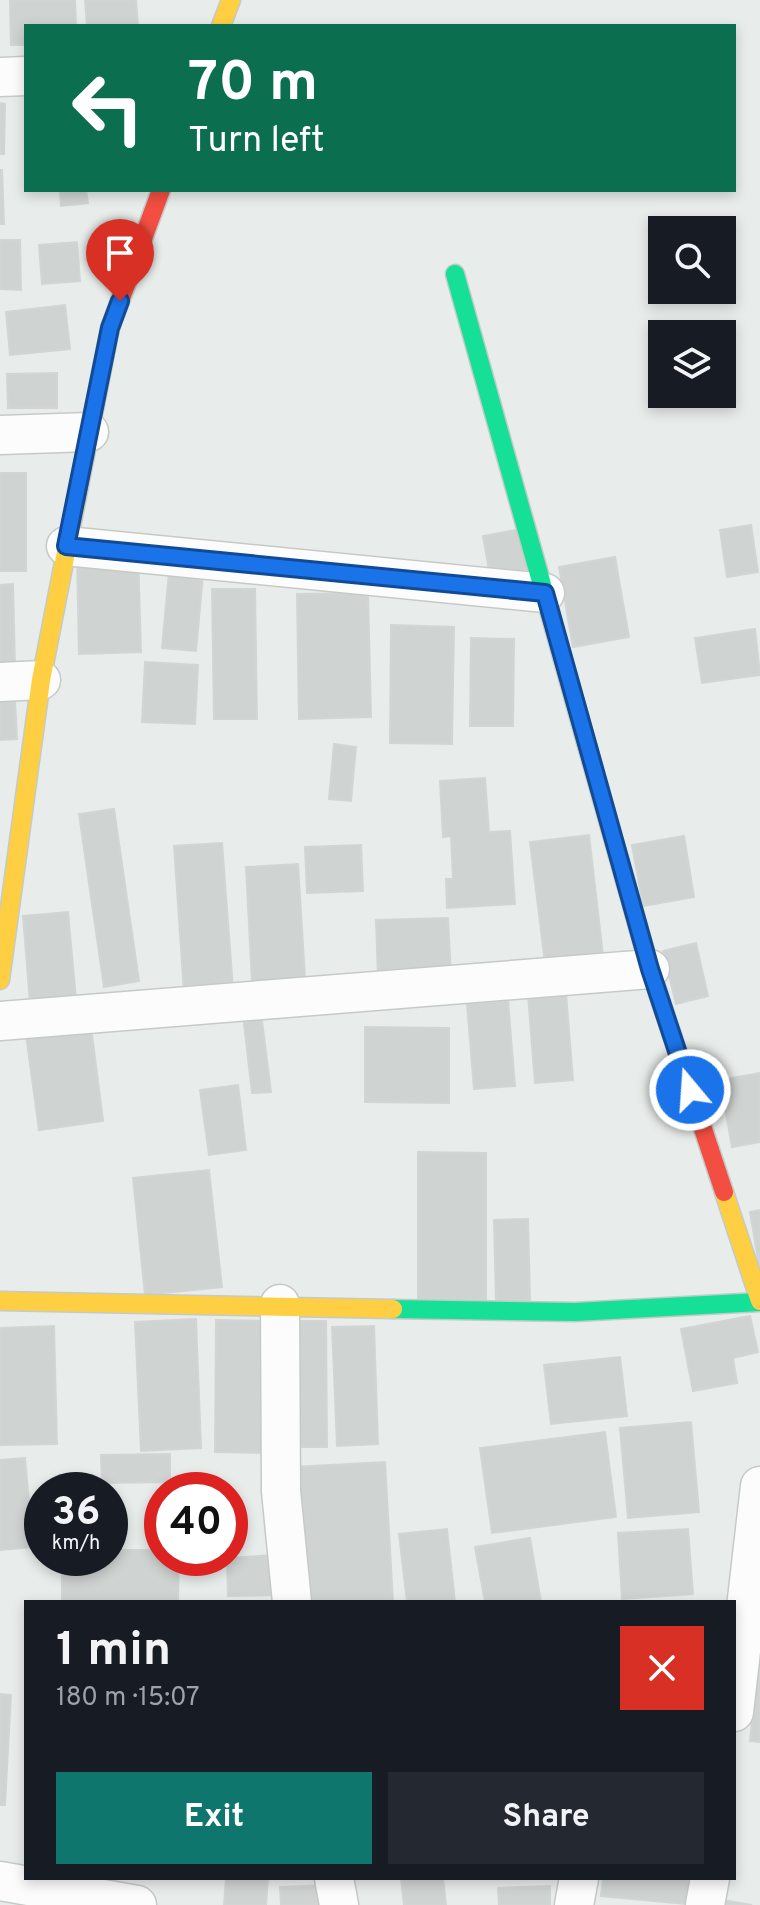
<!DOCTYPE html>
<html lang="en">
<head>
<meta charset="utf-8">
<style>
	body { margin:0; font-family:Overpass,sans-serif; background:#242831; color:#f1f3f6; height:100vh; display:flex; flex-direction:column; font-size:30px; white-space:nowrap }
	* { box-sizing:border-box; margin:0 }
	p { font-size:26px; color:#9ea1a6 }
	.icon { flex:none; width:44px; height:44px; fill:none; stroke:currentColor; stroke-width:2; stroke-linecap:round; stroke-linejoin:round }
	.map { position:relative; flex:1; overflow:hidden }
	.details { position:absolute; left:24px; top:1600px; width:712px; height:280px; display:flex; flex-direction:column; background:#171b24; border-radius:0px; box-shadow:0 4px 12px #0003 }
	.details>* { flex:none }
	.hud { position:absolute; left:24px; top:24px; width:712px; height:168px; border-radius:0px; box-shadow:0 4px 12px #0003; background:#0b6e4f; color:#fff; overflow:hidden }
	.tools { position:absolute; left:648px; top:216px; display:grid; gap:16px }
	.tools a { display:grid; place-items:center; width:88px; height:88px; border-radius:0px; background:#171b24; box-shadow:0 4px 12px #0003; font-size:40px }
	.speed { position:absolute; left:24px; top:1472px; display:flex; gap:16px; font-size:40px; font-weight:700; text-align:center }
	.speed>* { display:grid; place-content:center; width:104px; height:104px; border-radius:50%; background:#171b24; box-shadow:0 4px 12px #0003; line-height:1 }
	.speed small { font-size:20px; font-weight:400 }
	.speed .limit { border:12px solid #d22; background:#fff; color:#111 }
	.pin { position:absolute; display:grid; place-items:center; width:68px; height:68px; color:#fff; margin:-82px -34px; border-radius:50% 50% 50% 0; rotate:-45deg; box-shadow:0 0 8px #0007 }
	.pin .icon { rotate:45deg }
	.me { position:absolute; width:88px; margin:-44px; rotate:342deg; stroke-linejoin:round; filter:drop-shadow(0 0 6px #0008) }
	.turn { display:flex; align-items:center; gap:28px; height:168px; padding:0 32px; font-size:36px }
	.turn .icon { width:104px; height:104px; stroke-width:2.5 }
	.turn b { display:block; font-size:56px; line-height:68px }
	.round { display:grid; place-items:center; flex:none; width:84px; height:84px; border-radius:0px; background:#242831 }
	.head { display:flex; align-items:center; justify-content:space-between; height:136px; padding:0 32px }
	h1 { font-size:48px; font-weight:700; line-height:60px }
	.primary-button { display:flex; gap:16px; margin-top:auto; padding:16px 32px }
	.primary-button a { flex:1; height:92px; border-radius:0px; background:#0f766e; color:#fff; font-size:32px; font-weight:700; line-height:92px; text-align:center }
	.primary-button a+a { background:#242831; color:#f1f3f6 }
	.map>svg:first-child { display:block }
</style>
</head>
<body>
<div class="map">
<svg width="760" height="1905" viewBox="0 0 760 1905">
	<rect width="100%" height="100%" fill="#e8edeb"/>
	<g fill="#cfd4d2" stroke="#d1d6d4" stroke-width="2">
		<path d="M10 0H75L76 26H26V45H11Z"/>
		<path d="M85 0H136L138 26H87Z"/>
		<path d="M0 103 5 104 4 154H0Z"/>
		<path d="M0 170H2L4 224H0Z"/>
		<path d="M60 190H86L88 203 61 206Z"/>
		<path d="M0 240H20L21 290 0 289Z"/>
		<path d="M77 242 80 281 42 284 39 245Z"/>
		<path d="M65 305 70 349 10 355 6 312Z"/>
		<path d="M57 373V408H8L7 374Z"/>
		<rect x="0" y="473" width="26" height="98"/>
		<path d="M751 525 758 572 727 577 720 530Z"/>
		<path d="M521 529 528 569 490 576 483 536Z"/>
		<path d="M138 553 141 652 79 654 77 555Z"/>
		<path d="M615 557 629 637 573 647 559 567Z"/>
		<path d="M169 572 203 575 196 651 162 648Z"/>
		<path d="M13 584 15 668 0 669V585Z"/>
		<path d="M212 589H255L257 719H214Z"/>
		<path d="M368 593 371 717 299 719 297 594Z"/>
		<path d="M391 625 454 627 452 744 390 743Z"/>
		<path d="M755 629 760 675 702 683 695 638Z"/>
		<path d="M471 638 514 639 513 726H470Z"/>
		<path d="M145 662 198 665 195 724 142 722Z"/>
		<path d="M15 700 17 739 0 740V701Z"/>
		<path d="M334 744 356 747 351 801 329 799Z"/>
		<path d="M485 778 489 832 510 831 515 904 447 908 446 879H453L451 836 443 837 440 781Z"/>
		<path d="M114 809 139 981 104 987 79 814Z"/>
		<path d="M589 835 604 964 546 971 530 842Z"/>
		<path d="M684 836 694 897 643 906 632 845Z"/>
		<path d="M222 843 233 989 184 992 174 846Z"/>
		<path d="M361 845 363 891 307 893 305 847Z"/>
		<path d="M298 864 305 978 252 982 246 867Z"/>
		<path d="M68 912 76 999 30 1003 23 916Z"/>
		<path d="M448 918 451 976 378 978 376 920Z"/>
		<path d="M696 943 708 996 676 1004 663 951Z"/>
		<path d="M566 993 573 1080 535 1083 528 995Z"/>
		<path d="M508 1001 515 1086 474 1089 467 1004Z"/>
		<path d="M261 1013 271 1092 252 1093 243 1015Z"/>
		<path d="M90 1019 103 1121 39 1130 25 1027Z"/>
		<path d="M365 1027 449 1028V1103L365 1102Z"/>
		<path d="M760 1073V1142L732 1147 720 1080Z"/>
		<path d="M238 1085 246 1150 209 1155 200 1090Z"/>
		<path d="M418 1152 486 1153V1300H418Z"/>
		<path d="M209 1170 222 1287 145 1295 133 1178Z"/>
		<path d="M760 1210V1271L750 1212Z"/>
		<path d="M528 1219 530 1300 496 1301 494 1220Z"/>
		<path d="M750 1316 758 1352 733 1358 737 1383 693 1391 681 1329Z"/>
		<path d="M196 1319 201 1448 141 1451 135 1322Z"/>
		<path d="M216 1320 274 1321 272 1453 215 1452Z"/>
		<path d="M287 1321H326L327 1447H288Z"/>
		<path d="M54 1326 57 1444 0 1445V1328Z"/>
		<path d="M374 1326 378 1444 337 1446 332 1327Z"/>
		<path d="M620 1357 627 1416 551 1424 544 1365Z"/>
		<path d="M691 1422 699 1512 628 1518 620 1428Z"/>
		<path d="M605 1432 616 1517 492 1533 480 1448Z"/>
		<path d="M170 1454V1482L102 1483 101 1455Z"/>
		<path d="M25 1458 33 1547 0 1550V1460Z"/>
		<path d="M385 1462 393 1602H300L293 1467Z"/>
		<path d="M447 1529 455 1602H407L399 1534Z"/>
		<path d="M688 1529 693 1594 622 1599 618 1533Z"/>
		<path d="M530 1538 541 1602H485L475 1547Z"/>
		<path d="M110 1550H162V1558H179L178 1602H62V1558H110Z"/>
		<path d="M274 1555 276 1595 228 1596 227 1558Z"/>
		<path d="M760 1636V1742L750 1741Z"/>
		<path d="M0 1694 11 1695 5 1805H0Z"/>
		<path d="M226 1878H268L266 1905H224Z"/>
		<path d="M401 1878H443L446 1905H404Z"/>
		<path d="M603 1878H701L697 1905 601 1896Z"/>
		<path d="M327 1885 328 1905H281L280 1887Z"/>
		<path d="M550 1886V1905H499L498 1888Z"/>
		<path d="M710 1898 752 1905H708Z"/>
	</g>
	<g fill="none" stroke-linecap="round" stroke-linejoin="round">
		<g stroke="#c5cac8" stroke-width="41">
			<g id="street">
				<path d="M0 77 26 76"/>
				<path d="M0 435 89 432"/>
				<path d="M66 546 545 593"/>
				<path d="M0 682 41 680"/>
				<path d="M0 1021 650 969"/>
				<path d="M280 1304 281 1491 292 1602"/>
				<path d="M734 1712 760 1486"/>
				<path d="M334 1878 339 1905"/>
				<path d="M0 1881 137 1905"/>
				<path d="M574 1905 579 1878"/>
				<path d="M705 1905 710 1878"/>
			</g>
		</g>
		<g stroke="#c3cbc8" stroke-width="21">
			<g id="fast">
				<path d="M455 274 586 742"/>
				<path d="M393 1309 575 1312 760 1302"/>
			</g>
		</g>
		<g stroke="#c3cbc8" stroke-width="21">
			<g id="slow">
				<path d="M221 26 231 0"/>
				<path d="M0 980 41 680 76 501"/>
				<path d="M724 1192 760 1301"/>
				<path d="M0 1301 393 1309"/>
			</g>
		</g>
		<g stroke="#c3cbc8" stroke-width="21">
			<g id="jam">
				<path d="M76 501 110 328 161 190"/>
				<path d="M586 742 650 969 724 1192"/>
			</g>
		</g>
		<use href="#street" stroke="#fcfcfc" stroke-width="38"/>
		<use href="#fast" stroke="#16e098" stroke-width="18"/>
		<use href="#slow" stroke="#ffcf43" stroke-width="18"/>
		<use href="#jam" stroke="#f24e42" stroke-width="18"/>
	</g>
	<g fill="none" stroke-linecap="round" stroke-linejoin="round">
		<g stroke="#114b97" stroke-width="20">
			<path id="route" d="M120 301 110 328 66 546 545 593 650 969 690 1090"/>
		</g>
		<use href="#route" stroke="#1a73e8" stroke-width="14"/>
	</g>
</svg>
<div class="tools">
<a><svg class="icon" aria-label="search" viewBox="0 0 24 24"><circle cx="10" cy="10" r="6"/><path d="M15 15l6 6"/></svg></a>
<a><svg class="icon" aria-label="layers" viewBox="0 0 24 24"><path d="M12 4l9 5-9 5-9-5zM3 14l9 5 9-5"/></svg></a>
</div>
<div class="speed"><div>36<small>km/h</small></div><div class="limit">40</div></div>
<div class="pin" style="left:120px;top:301px;background:#d93025"><svg class="icon" aria-label="arrive" viewBox="0 0 24 24"><path d="M6 21V4h12l-3 4 3 4H6"/></svg></div>
<svg class="me" style="left:690px;top:1090px" viewBox="-20 -20 40 40"><circle r="17" fill="#1a73e8" stroke="#fff" stroke-width="3"/><path d="M0-11L8 9 0 5-8 9z" fill="#fff"/></svg>
<div class="hud">
<div class="turn"><svg class="icon" aria-label="left" viewBox="0 0 24 24"><path d="M17 20v-9H6M10 6l-5 5 5 5"/></svg><div><b>70 m</b>Turn left</div></div>
</div>
<section class="details">
<div class="head"><div><h1>1 min</h1><p>180 m · 15:07</p></div><a class="round" style="background:#d93025;color:#fff"><svg class="icon" aria-label="close" viewBox="0 0 24 24"><path d="M6 6l12 12M18 6L6 18"/></svg></a></div>
<div class="primary-button"><a>Exit</a><a>Share</a></div>
</section>
</div>
</body>
</html>
